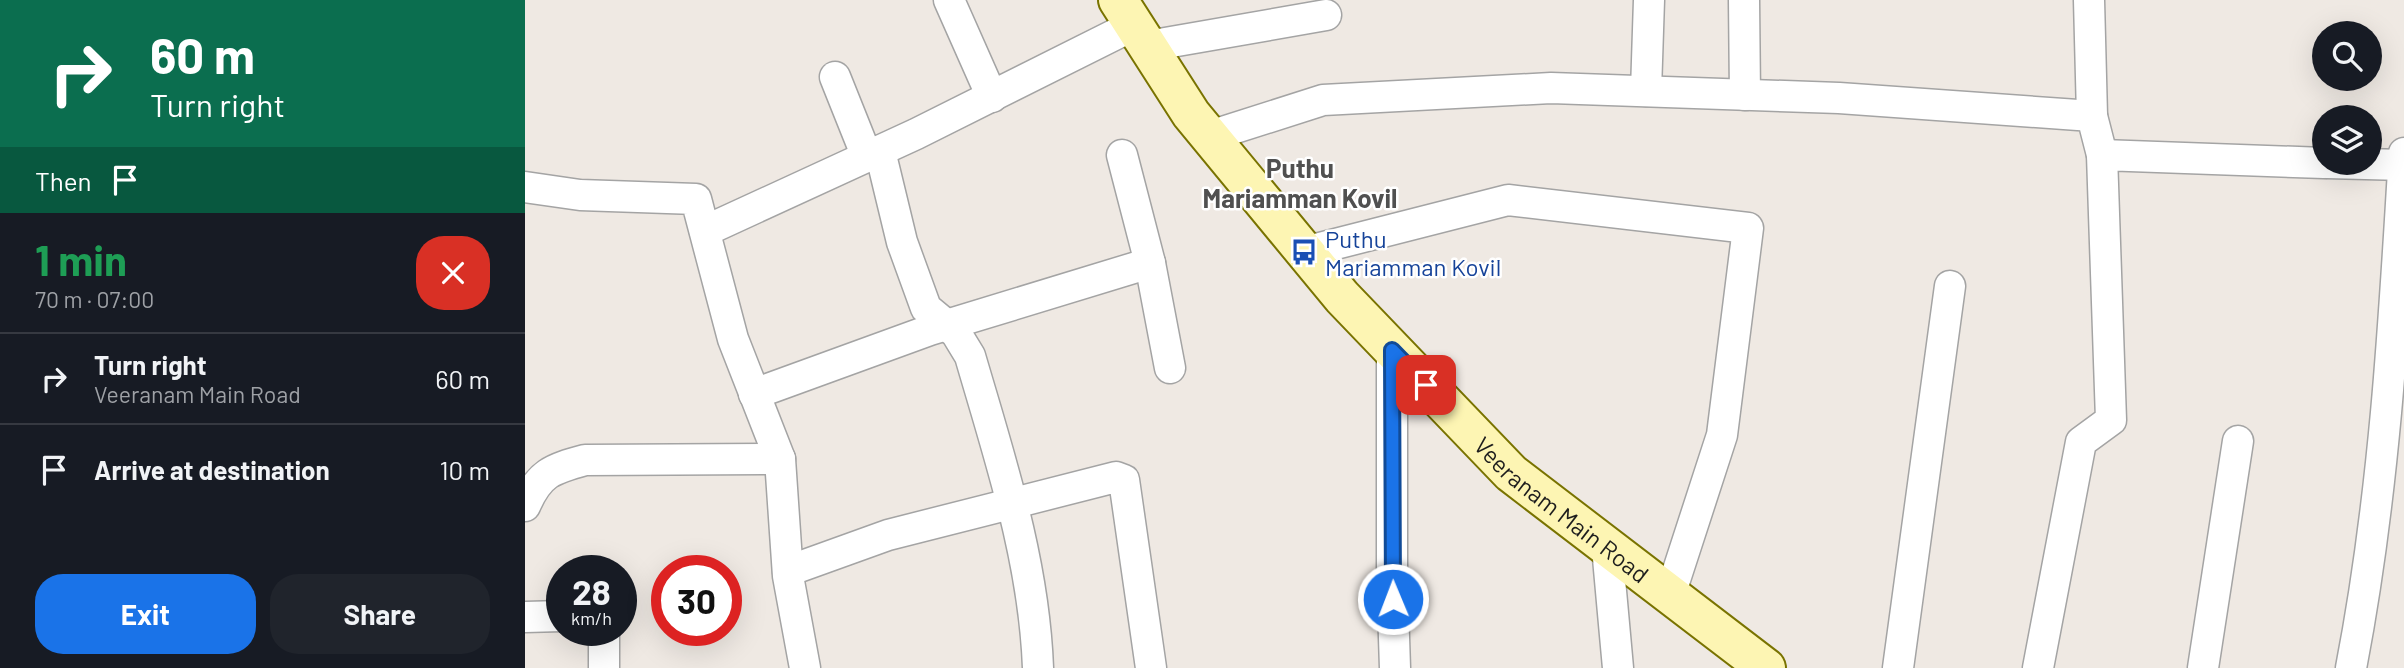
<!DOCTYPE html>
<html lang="en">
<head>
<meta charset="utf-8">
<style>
	body { margin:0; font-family:Barlow,sans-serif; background:#20242c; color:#f1f3f6; height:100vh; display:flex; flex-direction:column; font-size:26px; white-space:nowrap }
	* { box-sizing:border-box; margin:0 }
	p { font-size:23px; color:#9ea1a6 }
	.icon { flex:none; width:38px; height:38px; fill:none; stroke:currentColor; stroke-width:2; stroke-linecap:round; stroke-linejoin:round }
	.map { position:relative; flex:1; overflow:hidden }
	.drawer { display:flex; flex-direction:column; background:#171b24; width:525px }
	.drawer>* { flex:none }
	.guide { background:#0b6e4f; color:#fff; overflow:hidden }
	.fabs { position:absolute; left:1787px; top:21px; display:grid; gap:14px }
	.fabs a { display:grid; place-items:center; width:70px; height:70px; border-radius:50%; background:#171b24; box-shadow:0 7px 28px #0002; font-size:35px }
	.speed { position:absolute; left:21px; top:555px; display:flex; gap:14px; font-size:35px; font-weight:700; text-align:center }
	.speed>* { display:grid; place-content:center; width:91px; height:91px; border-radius:50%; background:#171b24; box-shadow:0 7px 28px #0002; line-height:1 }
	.speed small { font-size:18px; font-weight:400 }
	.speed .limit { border:10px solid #d22; background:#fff; color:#111 }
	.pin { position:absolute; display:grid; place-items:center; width:60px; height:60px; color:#fff; margin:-30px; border-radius:14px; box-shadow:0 4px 10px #0006 }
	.me { position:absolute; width:77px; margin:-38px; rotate:359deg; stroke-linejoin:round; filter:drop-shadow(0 0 5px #0008) }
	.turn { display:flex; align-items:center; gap:24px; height:147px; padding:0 35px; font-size:32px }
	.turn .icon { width:91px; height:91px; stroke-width:2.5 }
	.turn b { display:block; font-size:49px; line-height:60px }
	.then { display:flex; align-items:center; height:66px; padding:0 35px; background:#0003; gap:14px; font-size:26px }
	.round { display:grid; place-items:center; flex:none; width:74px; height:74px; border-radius:28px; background:#20242c }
	.head { display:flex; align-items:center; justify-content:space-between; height:119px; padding:0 35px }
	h1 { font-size:42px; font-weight:700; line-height:52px; color:#1e9e55 }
	.cta { display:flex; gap:14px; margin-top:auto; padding:14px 35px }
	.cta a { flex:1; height:80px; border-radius:28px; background:#1a73e8; color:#fff; font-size:28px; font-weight:700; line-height:80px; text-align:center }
	.cta a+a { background:#20242c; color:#f1f3f6 }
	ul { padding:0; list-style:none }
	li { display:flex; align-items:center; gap:21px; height:91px; padding:0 35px; border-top:2px solid #363941 }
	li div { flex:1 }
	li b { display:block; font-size:26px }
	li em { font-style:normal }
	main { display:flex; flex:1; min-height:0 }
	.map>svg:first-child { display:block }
</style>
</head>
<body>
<main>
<section class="drawer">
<div class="guide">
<div class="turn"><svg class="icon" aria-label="right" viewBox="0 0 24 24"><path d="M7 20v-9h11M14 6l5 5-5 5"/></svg><div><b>60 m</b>Turn right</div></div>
<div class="then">Then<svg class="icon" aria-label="arrive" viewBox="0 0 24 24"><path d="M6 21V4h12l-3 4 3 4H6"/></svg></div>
</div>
<div class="head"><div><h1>1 min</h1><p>70 m · 07:00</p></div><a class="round" style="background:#d93025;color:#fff"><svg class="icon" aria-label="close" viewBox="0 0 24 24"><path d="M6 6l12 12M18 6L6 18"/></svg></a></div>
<ul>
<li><svg class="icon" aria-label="right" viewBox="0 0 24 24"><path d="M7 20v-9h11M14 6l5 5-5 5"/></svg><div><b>Turn right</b><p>Veeranam Main Road</p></div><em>60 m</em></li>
<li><svg class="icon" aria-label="arrive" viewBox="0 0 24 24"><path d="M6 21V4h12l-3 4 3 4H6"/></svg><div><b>Arrive at destination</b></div><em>10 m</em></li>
</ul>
<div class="cta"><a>Exit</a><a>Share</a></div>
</section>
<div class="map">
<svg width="1879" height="668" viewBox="0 0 1879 668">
	<rect width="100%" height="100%" fill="#efe9e3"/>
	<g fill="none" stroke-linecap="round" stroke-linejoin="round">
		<g stroke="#a4a4a4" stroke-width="33">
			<g id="minor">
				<path d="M424 0 467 97"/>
				<path d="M1219 0 1220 95"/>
				<path d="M1564 0 1567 116"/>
				<path d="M623 46 801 15"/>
				<path d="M310 77 342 157"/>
				<path d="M1121 91 1124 0"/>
				<path d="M685 136 798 100 1026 88 1314 98 1567 116 1577 155"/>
				<path d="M355 151 377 242 401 308 431 333 445 356C475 459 509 560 513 668"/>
				<path d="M597 155 625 263 645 368"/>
				<path d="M1802 163 1879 165"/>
				<path d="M0 187 55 195 171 199 208 339 255 459 263 576 280 668"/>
				<path d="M180 231 391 134 609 25"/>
				<path d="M779 252 983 200 1223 228 1197 435 1145 595"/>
				<path d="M867 350V576L870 668"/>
				<path d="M229 394 405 330 625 263"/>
				<path d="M0 506C14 473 27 469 60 460L255 459"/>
				<path d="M1082 547 1093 668"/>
				<path d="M263 571 363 535 591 477 599 480 626 668"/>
				<path d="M0 617 37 616"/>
				<path d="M79 668V630"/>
				<path d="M1373 668 1425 286"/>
				<path d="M1513 668 1556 442 1586 420 1577 155 1799 163"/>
				<path d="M1678 668 1713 441"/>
				<path d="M1826 668C1859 498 1869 325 1879 153"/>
			</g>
		</g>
		<g stroke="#797300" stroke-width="42">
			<g id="secondary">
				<path id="s1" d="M593 0 666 114 817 297 986 473 1241 668"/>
			</g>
		</g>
		<use href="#minor" stroke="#fff" stroke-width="30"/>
		<use href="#secondary" stroke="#fdf5b3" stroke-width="38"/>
	</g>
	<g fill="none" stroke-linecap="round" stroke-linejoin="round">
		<g stroke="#114b97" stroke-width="18">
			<path id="route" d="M868 599 867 350 901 385"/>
		</g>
		<use href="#route" stroke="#1a73e8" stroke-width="12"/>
	</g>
	<defs>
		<g id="bus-bare" transform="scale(2.1)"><path d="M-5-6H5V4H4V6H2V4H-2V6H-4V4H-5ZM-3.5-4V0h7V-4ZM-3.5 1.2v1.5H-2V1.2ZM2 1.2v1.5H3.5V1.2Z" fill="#1a4fb4" stroke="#fff" stroke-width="2.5" paint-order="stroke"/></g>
	</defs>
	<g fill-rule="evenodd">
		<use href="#bus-bare" x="779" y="252"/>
	</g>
	<g text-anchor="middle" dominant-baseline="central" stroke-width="5" stroke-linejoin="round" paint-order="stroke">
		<g font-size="24" fill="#164399" stroke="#fff" text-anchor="start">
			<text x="800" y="238">Puthu<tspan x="800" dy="28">Mariamman Kovil</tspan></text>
		</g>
		<g font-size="24" fill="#1d1d1d" stroke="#fff">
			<text stroke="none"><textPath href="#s1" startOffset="679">Veeranam Main Road</textPath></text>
		</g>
		<g font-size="26" font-weight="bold" fill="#505050" stroke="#fff">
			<text x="775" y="167">Puthu<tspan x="775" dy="30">Mariamman Kovil</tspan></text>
		</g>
	</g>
</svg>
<div class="fabs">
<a><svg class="icon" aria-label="search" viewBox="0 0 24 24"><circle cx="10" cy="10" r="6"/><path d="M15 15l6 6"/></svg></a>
<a><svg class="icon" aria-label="layers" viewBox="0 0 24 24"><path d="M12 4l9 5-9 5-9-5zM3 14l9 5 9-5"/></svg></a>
</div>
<div class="speed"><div>28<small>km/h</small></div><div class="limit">30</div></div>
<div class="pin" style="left:901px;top:385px;background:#d93025"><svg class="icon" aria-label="arrive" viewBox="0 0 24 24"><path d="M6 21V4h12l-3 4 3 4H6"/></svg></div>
<svg class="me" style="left:868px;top:599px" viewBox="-20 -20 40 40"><circle r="17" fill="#1a73e8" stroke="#fff" stroke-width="3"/><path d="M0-11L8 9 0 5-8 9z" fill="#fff"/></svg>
</div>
</main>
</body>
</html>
